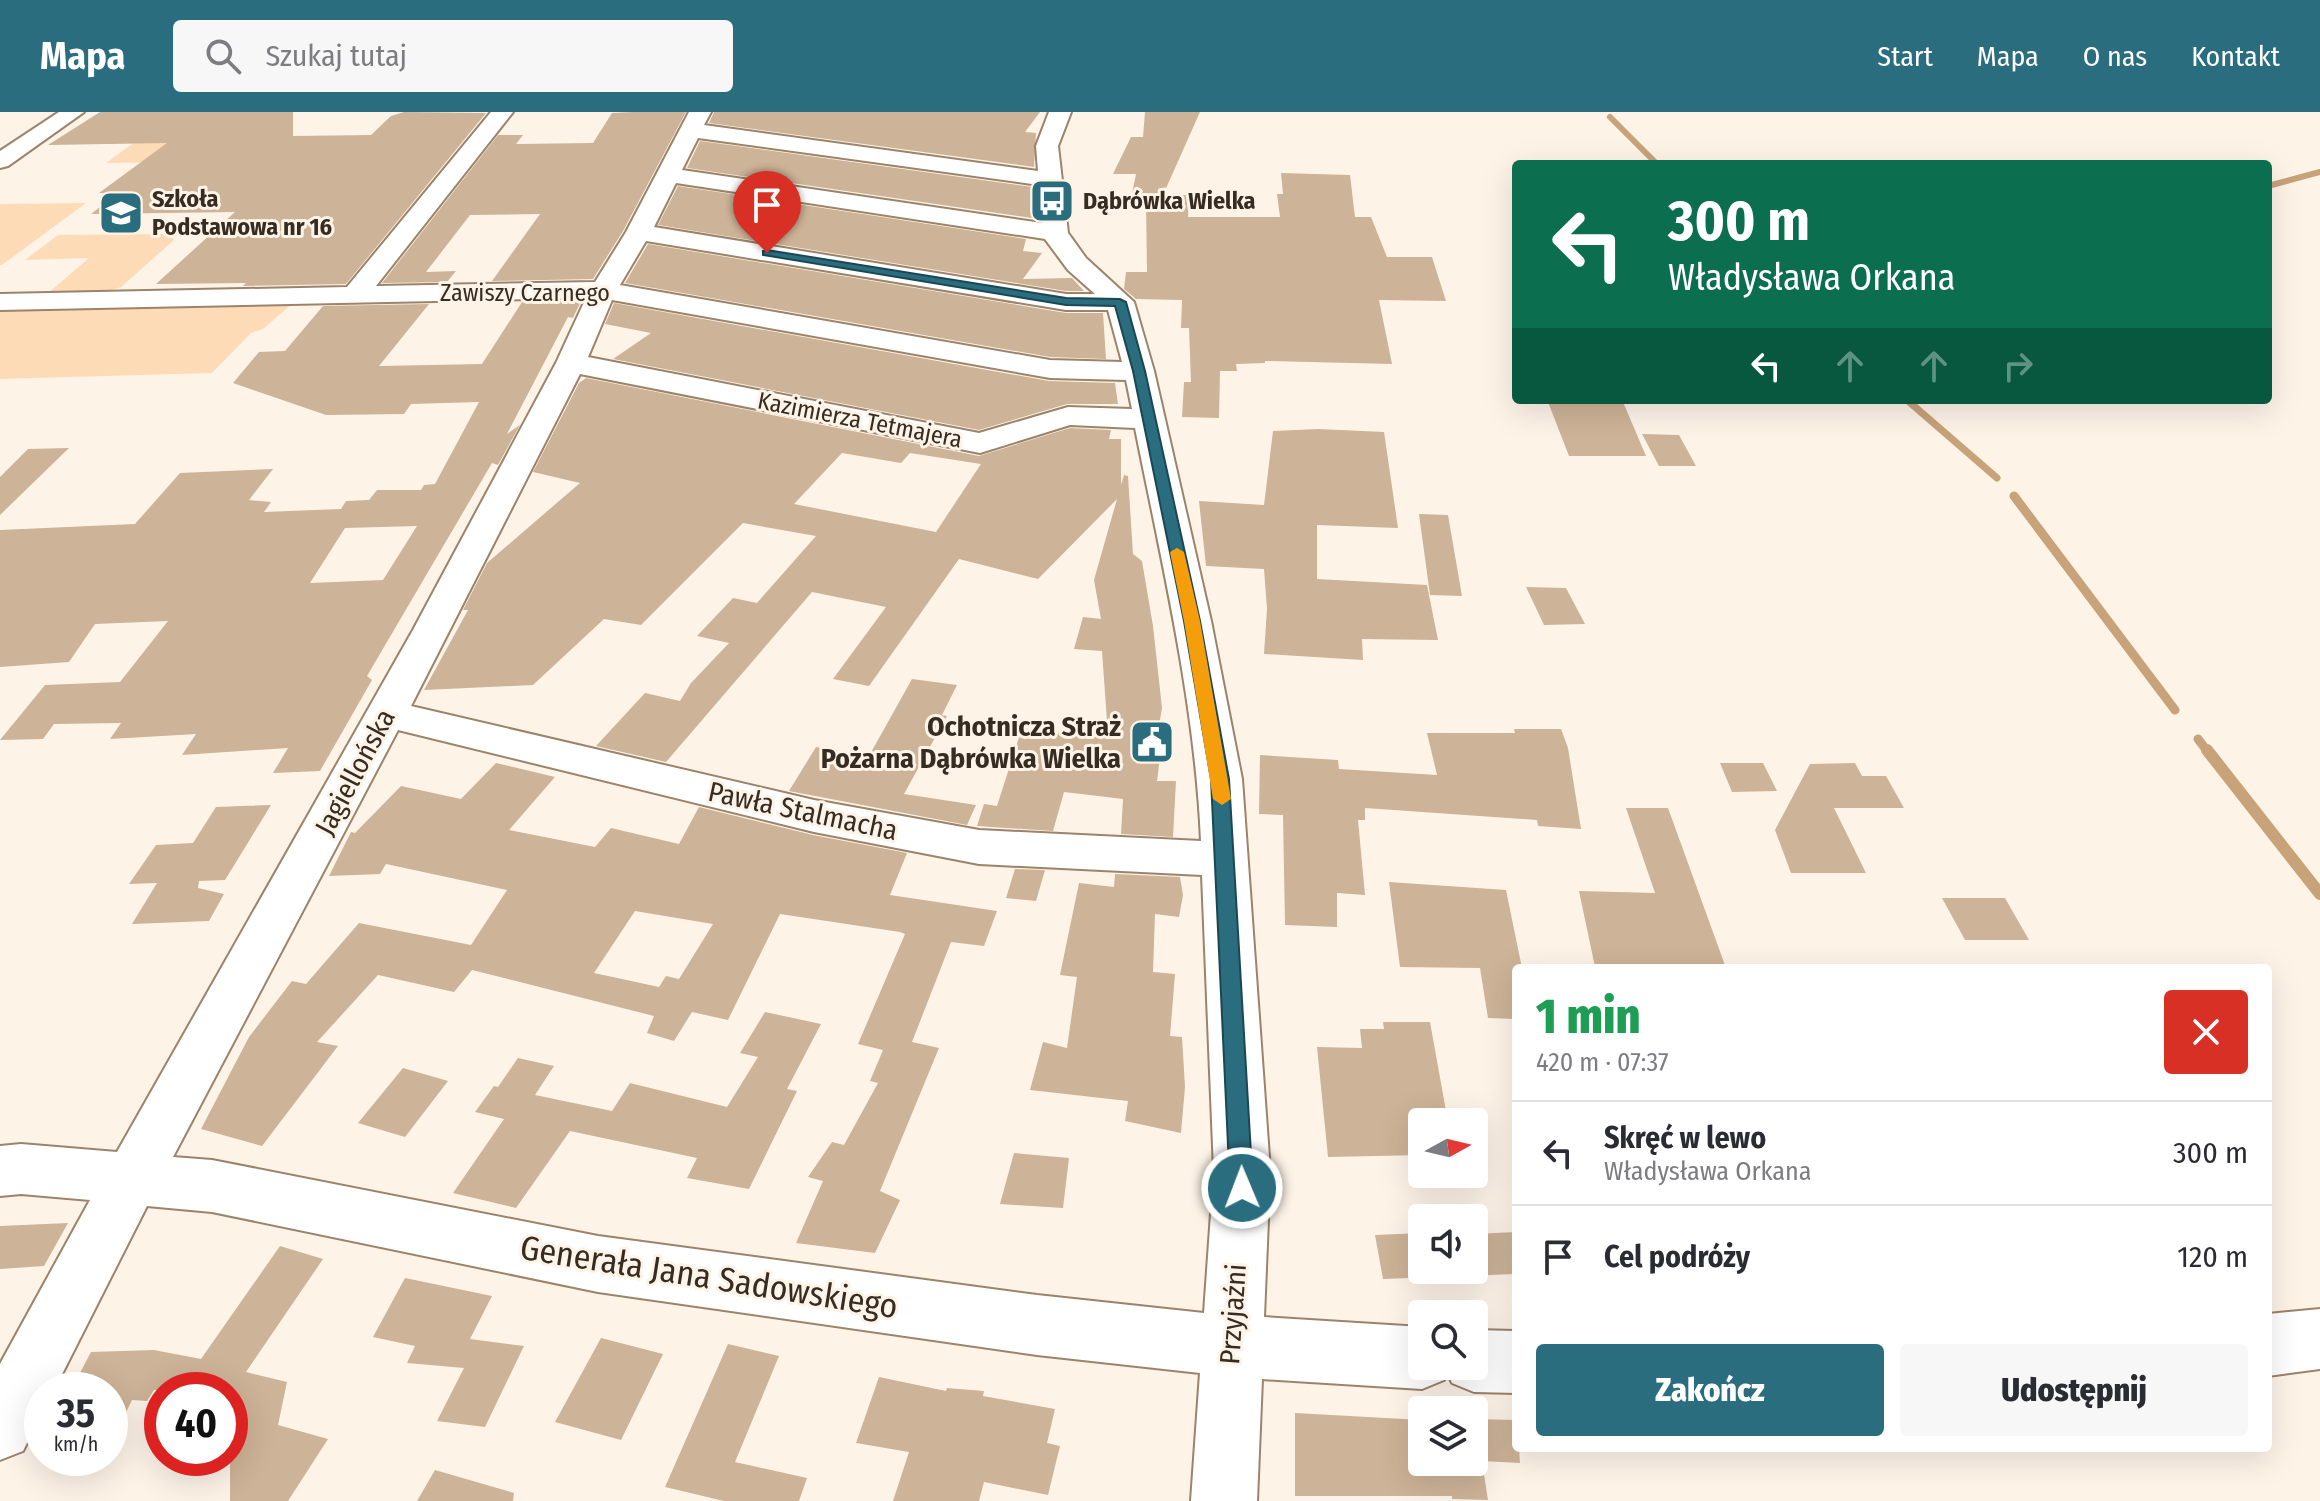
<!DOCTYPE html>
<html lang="pl">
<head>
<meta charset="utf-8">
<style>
	body { margin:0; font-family:"Fira Sans Condensed",sans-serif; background:#f7f7f7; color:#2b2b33; height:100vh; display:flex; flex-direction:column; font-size:30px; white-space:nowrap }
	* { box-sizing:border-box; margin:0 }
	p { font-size:26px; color:#7c7c81 }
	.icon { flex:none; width:44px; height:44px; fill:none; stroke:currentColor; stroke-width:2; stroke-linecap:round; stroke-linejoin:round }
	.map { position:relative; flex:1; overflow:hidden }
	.drawer { position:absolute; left:1512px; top:852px; width:760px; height:488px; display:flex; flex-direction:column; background:#fff; border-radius:8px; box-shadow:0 8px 32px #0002 }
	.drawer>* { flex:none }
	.hud { position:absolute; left:1512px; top:48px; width:760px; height:244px; border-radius:8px; box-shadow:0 8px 32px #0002; background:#0b6e4f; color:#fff; overflow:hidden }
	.needle { width:52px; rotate:82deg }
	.tools { position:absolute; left:1408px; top:996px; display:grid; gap:16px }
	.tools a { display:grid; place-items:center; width:80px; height:80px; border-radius:8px; background:#fff; box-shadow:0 8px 32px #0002; font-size:40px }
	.speed { position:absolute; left:24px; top:1260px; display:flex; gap:16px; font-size:40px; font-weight:700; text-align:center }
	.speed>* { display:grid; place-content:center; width:104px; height:104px; border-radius:50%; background:#fff; box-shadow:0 8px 32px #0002; line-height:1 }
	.speed small { font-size:20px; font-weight:400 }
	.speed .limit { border:12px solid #d22; background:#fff; color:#111 }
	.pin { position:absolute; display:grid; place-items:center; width:68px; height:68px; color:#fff; margin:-82px -34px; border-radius:50% 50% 50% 0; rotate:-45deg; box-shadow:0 0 8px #0007 }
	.pin .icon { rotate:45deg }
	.me { position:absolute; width:88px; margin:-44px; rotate:359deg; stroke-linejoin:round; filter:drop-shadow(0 0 6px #0008) }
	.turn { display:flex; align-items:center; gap:28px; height:168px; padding:0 24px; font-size:36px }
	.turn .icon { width:104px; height:104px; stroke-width:2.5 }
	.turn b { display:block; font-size:56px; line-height:68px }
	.lanes { display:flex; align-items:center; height:76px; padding:0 24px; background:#0003; justify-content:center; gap:40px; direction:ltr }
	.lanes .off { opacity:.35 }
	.round { display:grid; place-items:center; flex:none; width:84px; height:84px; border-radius:8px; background:#f7f7f7 }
	.headline { display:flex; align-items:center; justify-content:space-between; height:136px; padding:0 24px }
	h1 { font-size:48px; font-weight:800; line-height:60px; color:#1e9e55 }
	.button { display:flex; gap:16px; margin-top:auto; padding:16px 24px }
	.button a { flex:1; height:92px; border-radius:8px; background:#2a6d7f; color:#fff; font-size:32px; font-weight:800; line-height:92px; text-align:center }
	.button a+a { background:#f7f7f7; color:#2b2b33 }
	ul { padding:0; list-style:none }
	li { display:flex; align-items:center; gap:24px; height:104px; padding:0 24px; border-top:2px solid #e1e1e2 }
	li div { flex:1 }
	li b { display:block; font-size:30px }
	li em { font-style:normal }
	header { display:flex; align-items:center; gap:48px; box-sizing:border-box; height:112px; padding:0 40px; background:#2a6d7f; color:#fff }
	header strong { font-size:38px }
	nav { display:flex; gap:44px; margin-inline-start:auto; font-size:28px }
	.search { width:560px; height:72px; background:#f7f7f7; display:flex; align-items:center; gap:20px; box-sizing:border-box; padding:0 28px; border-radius:8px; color:#7c7c81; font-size:30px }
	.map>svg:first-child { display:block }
</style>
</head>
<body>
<header>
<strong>Mapa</strong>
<div class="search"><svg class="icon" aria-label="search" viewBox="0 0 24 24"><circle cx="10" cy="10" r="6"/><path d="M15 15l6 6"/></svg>Szukaj tutaj</div>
<nav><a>Start</a><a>Mapa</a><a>O nas</a><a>Kontakt</a></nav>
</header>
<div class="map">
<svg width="2320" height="1389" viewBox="0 0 2320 1389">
	<rect width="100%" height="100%" fill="#fef3e7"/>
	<g fill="#fedbb7">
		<path d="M248 29 221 50 106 51 135 30Z"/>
		<path d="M86 91 2 153H0V92Z"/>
		<path d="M166 122 171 123 174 128 121 175 103 181 47 182 89 146 25 148 58 123Z"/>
		<path d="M294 190 263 217 251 221 212 261 0 267V195Z"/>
	</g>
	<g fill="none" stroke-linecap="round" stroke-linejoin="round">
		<g stroke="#c8a278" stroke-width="6">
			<path d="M1610 5 1657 52"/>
			<path d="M2268 74 2320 60"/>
		</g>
		<path stroke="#c8a278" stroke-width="7" d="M1907 288 1997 366"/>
		<g stroke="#c8a278" stroke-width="9">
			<path d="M2014 384 2175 598"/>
			<path d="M2198 627 2208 640"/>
		</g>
		<path stroke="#c8a278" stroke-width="12" d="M2207 638 2320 782"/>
	</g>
	<g fill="#cdb397" fill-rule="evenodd">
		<path d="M100 0H293V24L371 23 391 4 404 0 486 1 346 172 243 174 246 171 156 172 235 100 91 102 118 81H99L167 31 48 33Z"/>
		<path d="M634 0H686L623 119 593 167 492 169 540 102 470 103 426 160 456 159 447 170 382 171 498 23H523L516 32 593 31 612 1Z"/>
		<path d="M714 0H1040L1025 20 1036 21 1034 55 709 11Z"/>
		<path d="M1145 0H1200L1163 83H1189L1188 105H1280L1277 82H1283L1281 61 1350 63 1355 105H1371L1387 145H1432L1446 189 1379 188 1392 252 1265 249V251L1236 252 1237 259H1220L1219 306 1182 305 1184 270H1191L1189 216H1181L1182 188 1136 187 1124 177 1126 160H1147L1146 88 1131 87 1136 62H1113L1131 25H1143Z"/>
		<path d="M700 29 1033 75V84H1037V88L1032 106 687 56Z"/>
		<path d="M678 74 1026 127 1023 139 1042 141 1023 167 1072 166 1084 179H1066L658 113Z"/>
		<path d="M648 132 1066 201H1103L1106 247 1050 245 625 171Z"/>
		<path d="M581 189 573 206 568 205 507 322 520 313 498 353 492 351 367 564 372 568 320 659 273 661 288 636 182 643 196 622 110 627 121 611 54 612 43 627 0 628 45 573 120 570 168 509 95 512 69 550 0 555V418L135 412 180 361 273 357 249 388 271 390 264 400 341 397 346 389 369 388 377 378H421L424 373 435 372 479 290 411 292 404 302 326 303 233 271 259 240 285 239 323 194 429 192 379 254 482 252 522 190ZM417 414 383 468 310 471 345 416Z"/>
		<path d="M614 191 1049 269 1115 271 1118 292H1067L979 318 613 247 651 221 605 212Z"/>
		<path d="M586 266 979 344 1070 316 1111 318 1109 327H1121V373L1124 363 1128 364 1133 442 1142 449 1153 514 1162 596 1159 614H1164L1157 669H1176L1173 725 1121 722 1123 687 1064 680 1053 719 977 714 984 692 997 694 1022 616 1085 624 1087 608 1107 609 1102 539 1074 537 1083 505 1101 507 1094 468 1117 387 1038 467 959 447 869 574 833 567 886 495 812 480 666 650 596 634 645 581 680 589 691 571 729 531 697 524 733 486 757 491 816 424 743 411 641 513 604 507 533 573 424 578 468 498H463L487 451 580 371 533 360 579 271ZM842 341 901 351 910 341 981 352 936 420 794 392Z"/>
		<path d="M1548 290H1623L1646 344H1569Z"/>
		<path d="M1318 317 1384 320 1398 416 1317 413V467L1427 473 1438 528 1362 527 1363 548 1264 542 1267 497 1264 457 1206 454 1199 389 1264 393 1273 319Z"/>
		<path d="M1642 322 1679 323 1696 354H1659Z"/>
		<path d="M69 336 0 403V365L28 337Z"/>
		<path d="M1419 402 1448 403 1462 484 1430 483Z"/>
		<path d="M1526 475 1566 476 1585 512 1544 513Z"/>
		<path d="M912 567 957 573 942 603 947 604 904 682 976 693 967 713 789 679 816 635 869 644Z"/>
		<path d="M1514 617H1561L1568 636 1581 717 1538 714 1537 708 1365 696V708H1358L1365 783 1337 781V815L1285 813 1283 703 1259 702 1260 643 1338 648 1339 657 1437 663 1427 621H1515Z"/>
		<path d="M496 651 555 665 509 718 595 735 611 716 679 732 699 695 813 723 907 741 890 783 997 799 984 834 951 830 912 930 939 936 880 1079 900 1088 875 1141 796 1131 823 1069 808 1065 832 1030 844 1033 878 971 870 969 883 938 858 932 905 822 900 820 780 802 728 908 692 900 674 929 647 921 654 904 472 858 454 880 378 863 317 930 338 934 262 1034 201 1017 249 925 292 869 306 872 359 811 471 833 507 778 386 752 380 762 329 764 351 720 355 721 401 674 461 687ZM635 799 713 812 679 867 666 864 659 875 594 861Z"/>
		<path d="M1720 651H1763L1777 679 1732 680Z"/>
		<path d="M1855 651 1862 664H1886L1904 696H1834L1866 761H1791L1775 718 1810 652Z"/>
		<path d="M271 693 225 768 199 769 198 776 224 782 209 809 132 812 157 771 129 772 156 733 193 731 216 695Z"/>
		<path d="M1626 696H1668L1726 856 1595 855 1579 779 1655 781Z"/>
		<path d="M1015 757 1045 758 1036 789 1006 786Z"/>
		<path d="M1115 762 1180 765 1183 783 1179 805 1155 802 1153 860 1175 862 1170 924 1182 925 1185 975 1181 1021 1125 1009 1128 989 1030 978 1043 930 1067 936 1077 865 1060 863 1079 771 1114 775Z"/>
		<path d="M1389 770 1506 778 1522 856H1516V907L1488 906 1480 856 1400 855Z"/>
		<path d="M1942 786H2005L2029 828H1965Z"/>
		<path d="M765 900 821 912 787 977 797 979 749 1077 687 1066 697 1046 570 1019 516 1096 453 1081 504 1007 475 1000 494 974 498 975 518 946 554 954 535 983 612 999 630 971 727 995 758 945 740 941Z"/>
		<path d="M1383 910H1430L1448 1010H1422V1043L1328 1045 1317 935 1362 936 1360 917H1384Z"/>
		<path d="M403 956 448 969 405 1025 358 1011Z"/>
		<path d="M1014 1041 1069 1046 1063 1096 1000 1092Z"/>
		<path d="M68 1111 44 1154 0 1157V1114Z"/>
		<path d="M1516 1120V1162L1383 1167 1375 1123 1422 1121V1158H1474V1122Z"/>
		<path d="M280 1134 323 1147 246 1260 287 1270 278 1313 328 1327 288 1389H230V1278H154L147 1289 132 1288 110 1334V1278H71L91 1240 154 1238 201 1247Z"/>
		<path d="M405 1166 492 1184 470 1227 524 1234 485 1315 437 1309 464 1256 407 1251 415 1234 373 1225Z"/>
		<path d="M601 1226 663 1242 621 1328 555 1310Z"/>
		<path d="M728 1232 779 1244 735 1350 807 1366 799 1389H724L665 1375Z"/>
		<path d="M879 1265 946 1279 947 1276 984 1279 983 1284 1055 1297 1047 1331 1060 1334 1048 1383 984 1370 979 1389H893L909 1340 856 1331Z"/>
		<path d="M1295 1301 1422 1308V1350H1474V1307L1515 1308 1516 1336H1519L1520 1351 1482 1349 1488 1388 1452 1387V1384H1295Z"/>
		<path d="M435 1358 514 1381 513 1389H417Z"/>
	</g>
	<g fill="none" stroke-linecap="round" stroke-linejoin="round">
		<g stroke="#9c8369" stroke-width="4">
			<g id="minor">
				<path d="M59 0H84L8 54 0 56V39Z"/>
				<path d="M491 0H513L376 174 595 170 626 120 689 0H711L704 13 1038 59 1036 34 1049 0H1071L1058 34 1068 121 1086 146 1134 190 1154 259 1211 509 1242 667 1270 1059 1264 1205 1422 1215V1254H1474V1218L1516 1219V1281L1474 1280 1452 1271 1447 1260 1444 1268 1422 1277 1262 1267 1257 1389H1191L1200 1261 1037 1243 598 1180 212 1100 147 1094 54 1278H42V1301L23 1339 0 1348V1252L90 1088 21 1082 0 1084V1034L21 1032 117 1040 413 518 556 251 586 186 0 198V182L347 175ZM698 26 1039 73 1042 111 682 58ZM676 71 1045 127 1068 158 1095 182H1066L654 115ZM646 129 1066 198H1108L1122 250 1050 248 620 173ZM612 188 1050 266 1126 268 1132 297 1068 295 979 321 588 245ZM580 262 980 341 1070 313 1135 316C1162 452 1195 590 1201 729L979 718 814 688 411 594ZM398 618 814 720 979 752 1202 763 1214 1059 1204 1201 1037 1183 598 1124 212 1048 173 1045Z"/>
				<path d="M2320 1197V1257L2268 1264V1202Z"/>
			</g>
		</g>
		<use href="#minor" fill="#fff" fill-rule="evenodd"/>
	</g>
	<path fill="#2a6d7f" stroke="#1b4753" stroke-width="2" d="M767 138 1066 186 1120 187 1126 190 1145 259 1200 509 1229 667 1253 1076 1250 1083 1242 1086 1234 1083 1230 1076 1211 667 1184 509 1133 259 1115 194 1066 193 763 143V139Z"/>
	<path fill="#f59e0b" d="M1177 436 1184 440 1200 509 1231 687 1222 693 1213 687 1184 509 1170 440Z"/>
	<defs>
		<g id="bus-square" transform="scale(2.3)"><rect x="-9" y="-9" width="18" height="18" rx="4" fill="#2a6d7f" stroke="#fef3e7"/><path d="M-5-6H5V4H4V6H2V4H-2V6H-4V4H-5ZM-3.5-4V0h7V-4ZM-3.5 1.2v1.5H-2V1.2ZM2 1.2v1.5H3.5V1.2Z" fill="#fff"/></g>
		<g id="school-square" transform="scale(2.3)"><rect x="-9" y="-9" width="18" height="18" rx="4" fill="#2a6d7f" stroke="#fef3e7"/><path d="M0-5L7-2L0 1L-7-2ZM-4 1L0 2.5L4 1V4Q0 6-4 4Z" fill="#fff"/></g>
		<g id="civic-square" transform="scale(2.3)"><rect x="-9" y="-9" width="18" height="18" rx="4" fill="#2a6d7f" stroke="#fef3e7"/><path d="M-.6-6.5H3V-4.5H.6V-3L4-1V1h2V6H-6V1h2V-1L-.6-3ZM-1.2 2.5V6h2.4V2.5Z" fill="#fff"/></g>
	</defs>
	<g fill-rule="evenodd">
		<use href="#bus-square" x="1052" y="89"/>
		<use href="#school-square" x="121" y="101"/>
		<use href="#civic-square" x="1152" y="630"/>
	</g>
	<g text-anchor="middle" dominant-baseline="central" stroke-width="6" stroke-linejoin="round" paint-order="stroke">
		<g font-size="24" font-weight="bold" fill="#362c21" stroke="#fef3e7" text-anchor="start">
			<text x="152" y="87">Szkoła<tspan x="152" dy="28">Podstawowa nr 16</tspan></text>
			<text x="1083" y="89">Dąbrówka Wielka</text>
		</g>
		<g font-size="24" fill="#362c21" stroke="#fef3e7">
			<text x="525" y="181">Zawiszy Czarnego</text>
			<text transform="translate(860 308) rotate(11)">Kazimierza Tetmajera</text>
		</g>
		<g font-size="28" font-weight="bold" fill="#362c21" stroke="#fef3e7" text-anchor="end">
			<text x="1121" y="614">Ochotnicza Straż<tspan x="1121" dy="32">Pożarna Dąbrówka Wielka</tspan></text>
		</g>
		<g font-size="28" fill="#362c21" stroke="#fef3e7">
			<text transform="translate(355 660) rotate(-62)">Jagiellońska</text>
			<text transform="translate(803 699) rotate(12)">Pawła Stalmacha</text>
			<text transform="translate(1233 1202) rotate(-86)">Przyjaźni</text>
		</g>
		<g font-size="34" fill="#362c21" stroke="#fef3e7">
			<text transform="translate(709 1165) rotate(9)">Generała Jana Sadowskiego</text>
		</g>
	</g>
</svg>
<div class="tools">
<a><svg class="needle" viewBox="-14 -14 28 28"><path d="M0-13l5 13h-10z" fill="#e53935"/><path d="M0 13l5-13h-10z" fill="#7c7c81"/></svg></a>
<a><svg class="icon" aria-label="sound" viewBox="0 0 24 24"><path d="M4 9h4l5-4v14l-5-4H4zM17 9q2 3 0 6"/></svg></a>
<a><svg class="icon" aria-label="search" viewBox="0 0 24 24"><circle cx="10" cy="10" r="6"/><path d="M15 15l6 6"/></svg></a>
<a><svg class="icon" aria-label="layers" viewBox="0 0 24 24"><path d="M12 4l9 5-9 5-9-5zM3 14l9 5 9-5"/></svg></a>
</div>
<div class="speed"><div>35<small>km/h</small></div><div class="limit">40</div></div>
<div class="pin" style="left:767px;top:141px;background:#d93025"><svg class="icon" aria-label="arrive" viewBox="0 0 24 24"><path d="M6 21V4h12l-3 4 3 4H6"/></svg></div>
<svg class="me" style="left:1242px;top:1076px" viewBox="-20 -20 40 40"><circle r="17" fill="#2a6d7f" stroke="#fff" stroke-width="3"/><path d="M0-11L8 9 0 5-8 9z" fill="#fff"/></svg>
<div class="hud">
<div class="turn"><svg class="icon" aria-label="left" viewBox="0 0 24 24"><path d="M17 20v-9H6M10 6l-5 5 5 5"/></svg><div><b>300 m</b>Władysława Orkana</div></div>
<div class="lanes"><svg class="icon" aria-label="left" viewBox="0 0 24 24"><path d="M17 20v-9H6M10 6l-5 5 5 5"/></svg><svg class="icon off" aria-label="ahead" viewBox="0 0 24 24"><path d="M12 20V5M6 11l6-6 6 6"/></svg><svg class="icon off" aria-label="ahead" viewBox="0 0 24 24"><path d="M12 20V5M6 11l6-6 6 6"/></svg><svg class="icon off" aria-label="right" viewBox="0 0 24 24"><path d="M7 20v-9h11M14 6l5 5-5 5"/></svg></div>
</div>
<section class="drawer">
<div class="headline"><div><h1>1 min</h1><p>420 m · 07:37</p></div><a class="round" style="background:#d93025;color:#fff"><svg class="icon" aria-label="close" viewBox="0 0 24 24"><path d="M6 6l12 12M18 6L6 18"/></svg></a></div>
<ul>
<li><svg class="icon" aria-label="left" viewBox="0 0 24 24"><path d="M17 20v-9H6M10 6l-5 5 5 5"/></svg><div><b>Skręć w lewo</b><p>Władysława Orkana</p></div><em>300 m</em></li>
<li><svg class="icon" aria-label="arrive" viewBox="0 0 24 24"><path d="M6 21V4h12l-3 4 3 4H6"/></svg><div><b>Cel podróży</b></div><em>120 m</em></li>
</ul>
<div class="button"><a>Zakończ</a><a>Udostępnij</a></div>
</section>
</div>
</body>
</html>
